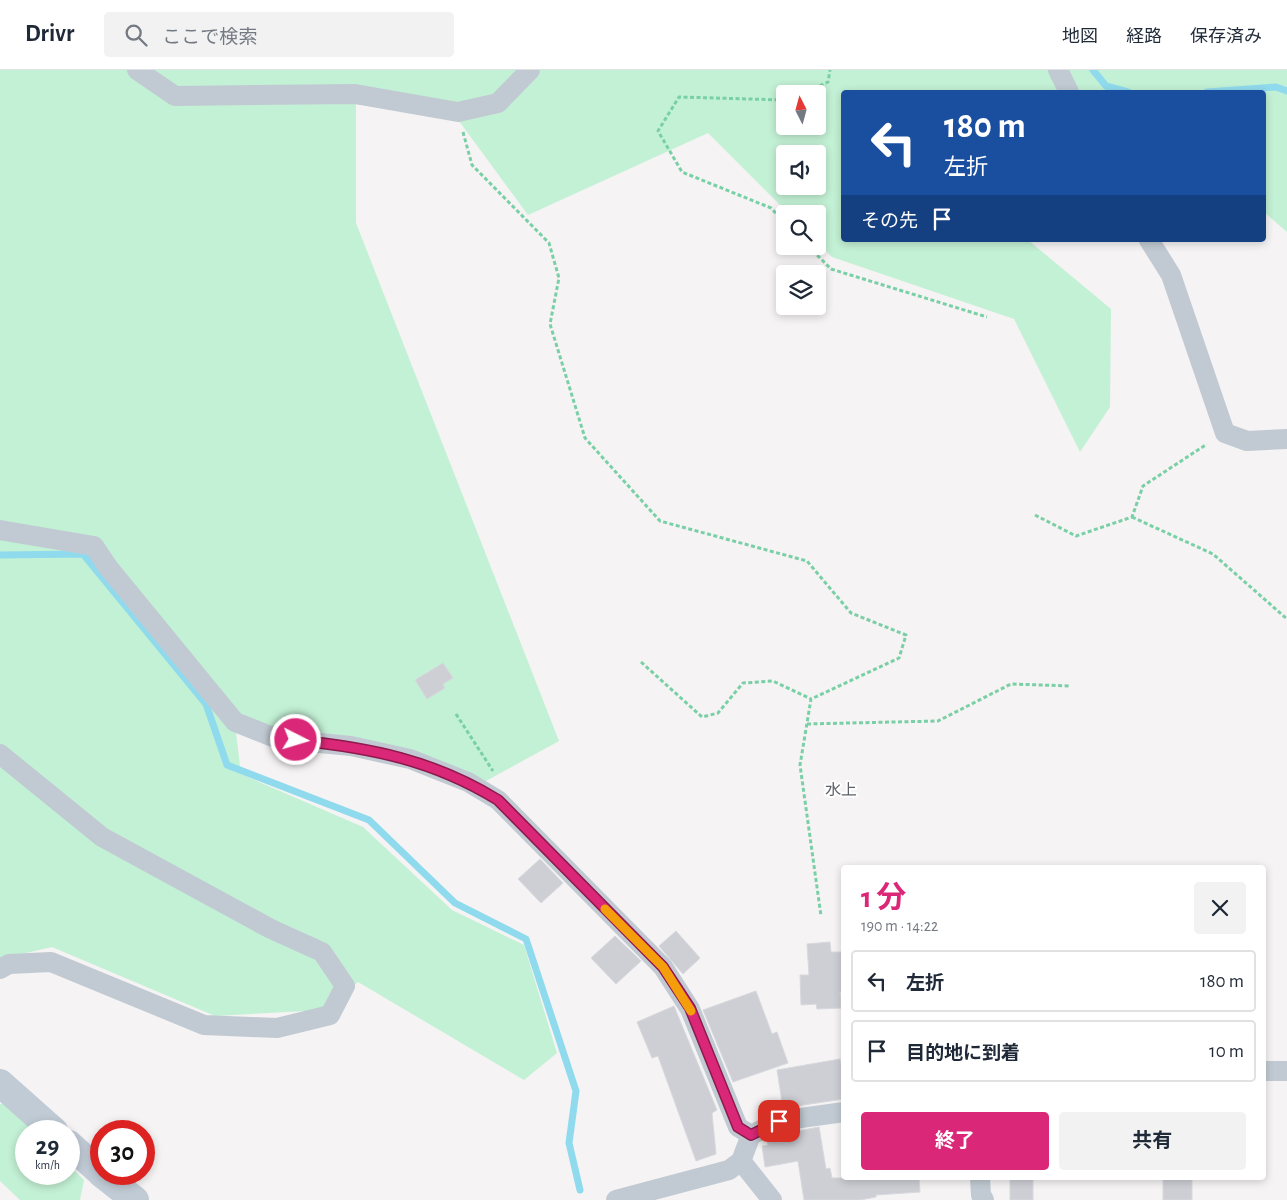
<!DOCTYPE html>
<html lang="ja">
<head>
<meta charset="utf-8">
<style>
	body { margin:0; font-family:"Alegreya Sans","Noto Sans JP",sans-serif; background:#f2f2f3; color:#1f2937; height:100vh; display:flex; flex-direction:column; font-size:19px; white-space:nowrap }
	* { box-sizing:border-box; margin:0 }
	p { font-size:16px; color:#747a83 }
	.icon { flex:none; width:28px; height:28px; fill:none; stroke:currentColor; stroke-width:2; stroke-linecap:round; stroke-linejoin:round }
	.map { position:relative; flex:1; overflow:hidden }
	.side { position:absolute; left:841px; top:795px; width:425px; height:315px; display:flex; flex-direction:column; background:#fff; border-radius:5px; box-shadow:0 2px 8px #0003 }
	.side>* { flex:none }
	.top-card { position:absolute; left:841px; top:20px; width:425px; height:152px; border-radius:5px; box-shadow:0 2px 8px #0003; background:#1a4fa0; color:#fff; overflow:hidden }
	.needle { width:32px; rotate:354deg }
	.tools { position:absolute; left:776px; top:15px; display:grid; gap:10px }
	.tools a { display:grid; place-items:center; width:50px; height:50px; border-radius:5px; background:#fff; box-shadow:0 2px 8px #0003; font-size:25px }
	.speed { position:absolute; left:15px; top:1050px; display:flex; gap:10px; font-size:25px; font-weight:700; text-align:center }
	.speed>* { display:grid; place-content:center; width:65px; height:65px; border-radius:50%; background:#fff; box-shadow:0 2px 8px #0003; line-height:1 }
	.speed small { font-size:12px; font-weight:400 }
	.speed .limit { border:8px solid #d22; background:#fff; color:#111 }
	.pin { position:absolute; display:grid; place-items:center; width:42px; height:42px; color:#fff; margin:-21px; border-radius:10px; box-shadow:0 2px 8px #0006 }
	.me { position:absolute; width:55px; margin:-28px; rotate:95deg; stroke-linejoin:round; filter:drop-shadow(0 0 4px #0008) }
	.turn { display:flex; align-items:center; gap:18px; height:105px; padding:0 20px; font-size:22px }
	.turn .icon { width:65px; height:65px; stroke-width:2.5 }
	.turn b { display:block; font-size:35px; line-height:42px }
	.then { display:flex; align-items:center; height:48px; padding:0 20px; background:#0003; gap:10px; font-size:19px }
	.round { display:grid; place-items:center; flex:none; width:52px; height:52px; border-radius:5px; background:#f2f2f3 }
	.summary { display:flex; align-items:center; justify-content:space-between; height:85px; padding:0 20px }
	h1 { font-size:30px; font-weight:700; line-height:38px; color:#db2777 }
	.primary-button { display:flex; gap:10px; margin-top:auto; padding:10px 20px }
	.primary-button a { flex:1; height:58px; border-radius:5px; background:#db2777; color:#fff; font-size:20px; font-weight:700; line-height:58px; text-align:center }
	.primary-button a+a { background:#f2f2f3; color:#1f2937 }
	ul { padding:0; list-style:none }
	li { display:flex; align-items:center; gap:15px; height:62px; margin:0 10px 8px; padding:0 10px; border:2px solid #e0e1e3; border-radius:5px }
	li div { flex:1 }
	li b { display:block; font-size:19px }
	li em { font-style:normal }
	header { display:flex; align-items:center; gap:30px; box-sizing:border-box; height:70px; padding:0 25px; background:#fff; border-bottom:1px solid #e0e1e3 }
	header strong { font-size:24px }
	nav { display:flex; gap:28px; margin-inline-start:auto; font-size:18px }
	.search { width:350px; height:45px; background:#f2f2f3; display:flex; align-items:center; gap:12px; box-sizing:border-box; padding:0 18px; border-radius:5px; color:#747a83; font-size:19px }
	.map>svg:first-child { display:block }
</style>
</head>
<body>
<header>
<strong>Drivr</strong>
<div class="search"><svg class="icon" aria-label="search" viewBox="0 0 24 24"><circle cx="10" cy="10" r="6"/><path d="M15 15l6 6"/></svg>ここで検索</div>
<nav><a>地図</a><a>経路</a><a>保存済み</a></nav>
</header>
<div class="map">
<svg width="1287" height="1130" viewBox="0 0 1287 1130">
	<rect width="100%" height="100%" fill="#f5f3f3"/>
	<g fill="#c3f1d5" fill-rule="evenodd">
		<path d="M0 0H1287V162L1264 142V22H844V170H1028L1111 239 1110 337 1080 382 1014 249 832 187 818 173V144H789L708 63 528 145 459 51 356 34V153L559 671 486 711 410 681 277 662 234 646 241 704 363 757 452 840 524 875 557 983 524 1010 358 912 325 940 215 946 52 877 0 889ZM785 24H818V56H785ZM785 84H818V116H785Z"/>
		<path d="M0 1034H9L36 1061H26V1104H69V1095L84 1110 80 1130H20L0 1111Z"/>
	</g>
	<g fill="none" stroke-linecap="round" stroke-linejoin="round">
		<g stroke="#90daee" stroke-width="7">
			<path d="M1093 0 1106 16 1128 22"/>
			<path d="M1207 22 1276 17 1287 21"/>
			<path d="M0 485 83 484 206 634 227 695 369 750 455 833 526 869 576 1021 569 1073 580 1120"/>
		</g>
	</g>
	<g fill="#cdcfd5" stroke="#d7d9de">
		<path d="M443 593 453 608 443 614 445 618 427 629 415 610Z"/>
		<path d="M540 789 563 813 541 833 518 809Z"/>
		<path d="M676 861 700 888 683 904 659 876Z"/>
		<path d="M615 866 641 891 616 914 591 888Z"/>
		<path d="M830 872 831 882H844V921L840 922 841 938 817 939 816 934 801 935 800 905H809L807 874Z"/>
		<path d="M756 921 772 964 777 962 788 993 733 1012 703 940Z"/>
		<path d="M674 936 717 1040 712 1043 716 1084 696 1091 658 986 652 988 637 952Z"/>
		<path d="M840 989 844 1010V1029L783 1038 777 1000Z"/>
		<path d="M819 1057 826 1099 830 1098 832 1108H919L920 1122 876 1125V1127L860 1130H804L798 1091 765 1097 762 1076 768 1075 767 1070 777 1065Z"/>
		<rect x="1010" y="1108" width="23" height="22"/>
		<rect x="1163" y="1108" width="29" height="22"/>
	</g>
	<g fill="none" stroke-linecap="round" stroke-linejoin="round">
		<g stroke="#7ad0a6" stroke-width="3" stroke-dasharray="4 2.5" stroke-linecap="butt">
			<path d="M802 24 828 12 830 0"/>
			<path d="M785 30 679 27 658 61 682 102 771 138 785 153"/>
			<path d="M463 62 472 95 549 173 559 208 550 254 585 368 660 451 807 491 851 543 906 565 899 588 811 629 800 695 821 846"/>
			<path d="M808 176 831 199 987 247"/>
			<path d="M1035 445 1076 466 1132 447 1143 416 1207 374"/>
			<path d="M1132 447 1213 484 1287 549"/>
			<path d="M641 592 702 647 718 643 743 613 773 611 811 629"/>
			<path d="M456 644 493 701"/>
			<path d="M807 654 938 651 1011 614 1071 616"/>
		</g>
		<g stroke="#c1cad2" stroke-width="20">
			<path d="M137 0 175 26 355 24 458 42 498 33 530 0"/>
			<path d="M1058 0 1069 22"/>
			<path d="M1149 170 1171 205 1225 363 1247 371 1287 369"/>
			<path d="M0 460 94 476 108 497 235 652 278 669 351 676 410 689 468 712 498 730 663 897 690 939 738 1057 751 1065"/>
			<path d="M0 684 102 767 271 859 322 882 345 916 330 945 277 958 204 955 51 892 9 894 0 899"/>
			<path d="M1264 1001H1287"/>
			<path d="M741 1091 772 1130"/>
			<path d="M980 1108 981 1125 984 1130"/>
			<path d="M616 1130 729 1100 741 1091 751 1065 779 1051 844 1042"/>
		</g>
		<g stroke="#c1cbd6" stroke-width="28">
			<path d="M0 1013 54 1061"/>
			<path d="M69 1074 101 1103"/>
			<path d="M102 1104 135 1130"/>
		</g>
	</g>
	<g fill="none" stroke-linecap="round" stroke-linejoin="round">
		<g stroke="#8e194d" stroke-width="12">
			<path id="route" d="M296 670C371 678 433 690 498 730L663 897 690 938 738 1057 751 1065 779 1051"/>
		</g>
		<use href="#route" stroke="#db2777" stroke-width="9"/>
		<path stroke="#f59e0b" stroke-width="9" d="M605 839 663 897 691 941"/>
	</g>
	<g text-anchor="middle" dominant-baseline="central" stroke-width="4" stroke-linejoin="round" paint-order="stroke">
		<g font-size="16" fill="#5f6368" stroke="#fff">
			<text x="841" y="720">水上</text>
		</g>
	</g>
</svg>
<div class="tools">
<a><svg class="needle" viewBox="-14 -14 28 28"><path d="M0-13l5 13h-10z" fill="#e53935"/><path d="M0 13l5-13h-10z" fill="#747a83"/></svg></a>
<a><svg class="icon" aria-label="sound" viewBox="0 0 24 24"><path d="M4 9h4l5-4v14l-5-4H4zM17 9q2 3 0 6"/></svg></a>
<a><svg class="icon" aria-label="search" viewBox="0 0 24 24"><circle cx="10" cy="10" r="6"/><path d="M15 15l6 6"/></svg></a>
<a><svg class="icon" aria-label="layers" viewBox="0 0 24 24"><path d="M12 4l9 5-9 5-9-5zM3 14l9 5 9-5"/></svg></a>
</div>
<div class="speed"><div>29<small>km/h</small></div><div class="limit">30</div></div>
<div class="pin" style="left:779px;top:1051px;background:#d93025"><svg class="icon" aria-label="arrive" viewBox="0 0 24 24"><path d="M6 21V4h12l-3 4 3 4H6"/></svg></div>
<svg class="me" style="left:296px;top:670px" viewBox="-20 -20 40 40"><circle r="17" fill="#db2777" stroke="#fff" stroke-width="3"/><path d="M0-11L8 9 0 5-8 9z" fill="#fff"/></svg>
<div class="top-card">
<div class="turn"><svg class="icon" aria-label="left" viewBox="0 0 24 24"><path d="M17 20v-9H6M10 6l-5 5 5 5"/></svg><div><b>180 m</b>左折</div></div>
<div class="then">その先<svg class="icon" aria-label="arrive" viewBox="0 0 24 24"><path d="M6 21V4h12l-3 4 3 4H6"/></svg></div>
</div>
<section class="side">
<div class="summary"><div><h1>1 分</h1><p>190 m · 14:22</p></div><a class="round"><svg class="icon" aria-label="close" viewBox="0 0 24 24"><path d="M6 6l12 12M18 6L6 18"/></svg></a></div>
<ul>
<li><svg class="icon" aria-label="left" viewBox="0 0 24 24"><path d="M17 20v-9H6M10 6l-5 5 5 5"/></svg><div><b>左折</b></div><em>180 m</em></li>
<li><svg class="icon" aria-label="arrive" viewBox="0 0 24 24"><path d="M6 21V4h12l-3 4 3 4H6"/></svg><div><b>目的地に到着</b></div><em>10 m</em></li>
</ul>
<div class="primary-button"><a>終了</a><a>共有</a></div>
</section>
</div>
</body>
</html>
